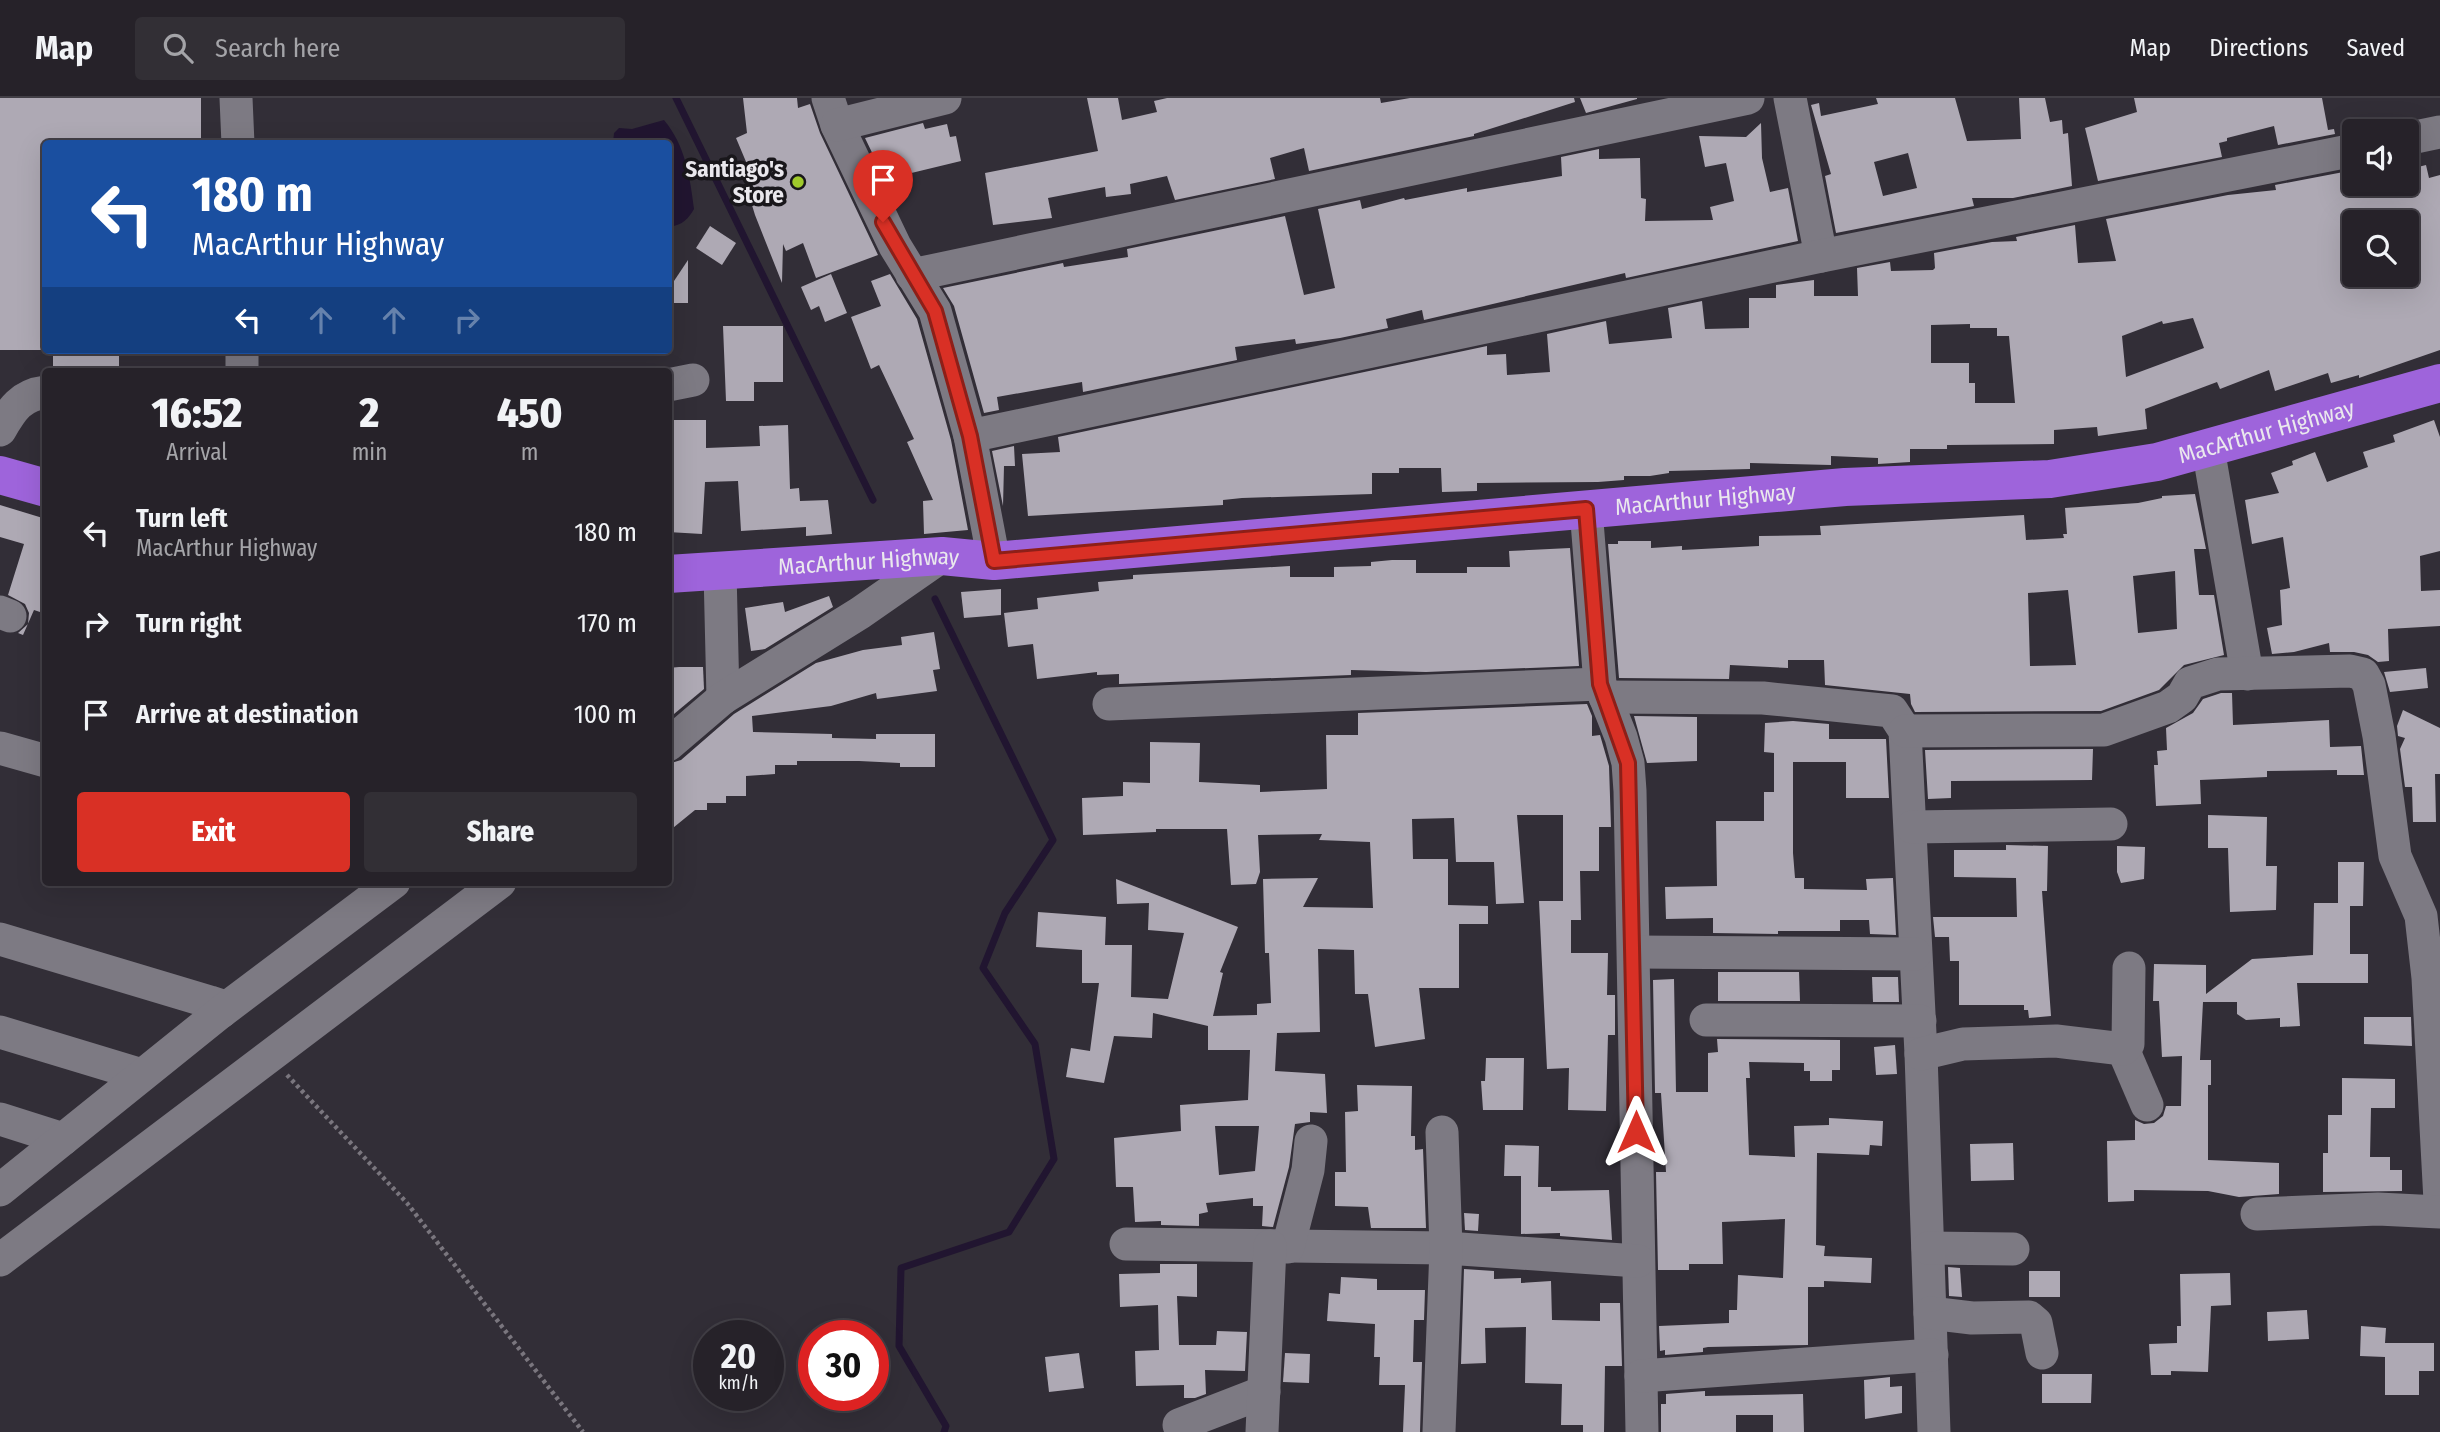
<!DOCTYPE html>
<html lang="en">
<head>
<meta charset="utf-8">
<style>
	body { margin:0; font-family:"Fira Sans Condensed",sans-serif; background:#322f35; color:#f1f3f6; height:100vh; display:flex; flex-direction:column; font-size:26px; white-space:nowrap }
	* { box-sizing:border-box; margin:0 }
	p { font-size:23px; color:#a4a4a8 }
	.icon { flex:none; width:38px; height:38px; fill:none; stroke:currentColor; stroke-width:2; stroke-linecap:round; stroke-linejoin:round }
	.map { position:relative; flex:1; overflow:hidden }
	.drawer { position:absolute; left:42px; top:270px; width:630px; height:518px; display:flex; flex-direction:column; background:#262229; border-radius:7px; box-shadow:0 7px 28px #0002,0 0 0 2px #423f46 }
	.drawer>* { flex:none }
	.top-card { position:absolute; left:42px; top:42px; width:630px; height:214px; border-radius:7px; box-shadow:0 7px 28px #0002,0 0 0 2px #423f46; background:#1a4fa0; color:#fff; overflow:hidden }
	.tools { position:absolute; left:2342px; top:21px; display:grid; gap:14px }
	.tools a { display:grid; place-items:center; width:77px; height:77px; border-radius:7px; background:#262229; box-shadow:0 7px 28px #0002,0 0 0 2px #423f46; font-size:35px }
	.speed { position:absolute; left:693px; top:1222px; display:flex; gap:14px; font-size:35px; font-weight:700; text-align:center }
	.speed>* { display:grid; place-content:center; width:91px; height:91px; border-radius:50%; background:#262229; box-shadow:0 7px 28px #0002,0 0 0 2px #423f46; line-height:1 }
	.speed small { font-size:18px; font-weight:400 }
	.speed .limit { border:10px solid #d22; background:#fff; color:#111 }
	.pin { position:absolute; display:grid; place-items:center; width:60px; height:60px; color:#fff; margin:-72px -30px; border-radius:50% 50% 50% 0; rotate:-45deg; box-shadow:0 0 7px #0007 }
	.pin .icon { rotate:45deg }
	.me { position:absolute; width:77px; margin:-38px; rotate:0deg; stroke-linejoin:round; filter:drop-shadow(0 0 5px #0008) }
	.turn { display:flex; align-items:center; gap:24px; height:147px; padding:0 35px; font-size:32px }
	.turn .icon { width:91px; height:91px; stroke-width:2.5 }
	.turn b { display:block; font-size:49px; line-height:60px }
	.lanes { display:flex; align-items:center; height:66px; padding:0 35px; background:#0003; justify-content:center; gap:35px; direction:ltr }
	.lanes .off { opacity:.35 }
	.eta { display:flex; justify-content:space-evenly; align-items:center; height:119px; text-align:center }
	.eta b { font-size:42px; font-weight:800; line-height:49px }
	.button { display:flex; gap:14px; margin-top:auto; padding:14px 35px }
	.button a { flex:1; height:80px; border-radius:7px; background:#d93025; color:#fff; font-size:28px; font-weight:800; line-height:80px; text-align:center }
	.button a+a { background:#322f35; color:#f1f3f6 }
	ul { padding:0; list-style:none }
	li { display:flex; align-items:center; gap:21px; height:91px; padding:0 35px }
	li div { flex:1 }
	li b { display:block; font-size:26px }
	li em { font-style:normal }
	header { display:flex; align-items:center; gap:42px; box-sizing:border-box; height:98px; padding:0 35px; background:#262229; border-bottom:2px solid #423f46 }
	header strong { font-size:33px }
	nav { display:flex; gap:38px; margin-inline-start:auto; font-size:24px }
	.search { width:490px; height:63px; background:#322f35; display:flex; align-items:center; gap:18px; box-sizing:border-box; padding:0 24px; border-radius:7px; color:#a4a4a8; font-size:26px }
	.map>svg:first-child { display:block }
</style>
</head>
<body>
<header>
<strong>Map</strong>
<div class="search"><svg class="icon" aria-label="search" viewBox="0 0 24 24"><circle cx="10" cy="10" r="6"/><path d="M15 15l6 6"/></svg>Search here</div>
<nav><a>Map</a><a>Directions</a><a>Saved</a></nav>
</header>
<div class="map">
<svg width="2440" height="1334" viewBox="0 0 2440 1334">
	<rect width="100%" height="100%" fill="#322e37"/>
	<path fill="#211530" d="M664 22C685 47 690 78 694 111 689 120 681 129 669 128L668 46 613 45 614 35 619 30 632 31Z"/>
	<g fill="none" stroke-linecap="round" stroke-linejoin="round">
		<g stroke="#211530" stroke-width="7">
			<path d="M676 0 873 402"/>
			<path d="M935 501 1053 742 1005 815 983 870 1035 946 1054 1061 1009 1134 901 1170 899 1248 946 1328 944 1334"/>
		</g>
	</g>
	<g fill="#aea9b4" fill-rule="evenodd">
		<path d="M0 0H201V46H46V252H0Z"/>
		<path d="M743 0H797L798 10 810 6 820 35 878 157 816 180 803 145 786 153 783 146 782 185 755 117 744 81 752 78 736 40 747 35Z"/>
		<path d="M1087 0H1118L1122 22 1157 14 1154 3 1167 0H1380L1381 5 1410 0H1574L1575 4 1474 36V38L1309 73 1304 50 1270 60 1275 81 1175 102 1167 78 1130 86 1131 96 1106 99 1105 89 1048 100 1052 120 993 127 985 75 1098 53Z"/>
		<path d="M1580 0H1637V1L1586 15Z"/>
		<path d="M1876 0H1955L1967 43 2021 41 2019 0H2045L2050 24 2062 22 2063 36 2068 35 2072 88 2013 100H1972L1974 108 1836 135 1825 78 1831 76 1811 7 1819 5 1821 18 1878 6ZM1908 55 1917 90 1883 98 1874 64Z"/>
		<path d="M2134 0H2322L2328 32 2334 31 2335 36 2278 47 2274 28 2227 40V43L2219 45 2222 59 2098 83 2085 30 2137 14Z"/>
		<path d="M923 25 925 31 947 26 950 39 956 38 961 63 899 78 896 63 878 67 865 40Z"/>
		<path d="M1761 25 1762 60 1770 94 1788 90 1798 143 1626 180 1625 175 1424 222 1422 212 1386 221 1388 230 1340 240 1296 246 1295 241 1235 249 1237 262 1083 294 1082 284 997 299 999 312 984 315 954 208 943 190 1063 165 1064 169 1128 159 1127 151 1285 118 1304 197 1335 190 1318 111 1360 102 1362 111 1404 100 1405 102 1467 90V94L1562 78 1561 59 1599 51V61L1640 60 1641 100 1646 101 1645 123 1713 122 1710 109 1734 103 1726 65 1705 69 1699 38 1746 39Z"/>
		<path d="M2426 67 2429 80 2440 77V252L2359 280V277L2331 285 2328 275 2275 293 2269 272 2220 291 2217 284 2145 311 2147 331 2098 338 2097 329 2054 332V346L1947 347V351H1910V364L1878 366V360L1831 358V367L1750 365V371L1669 373V375L1650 378H1624V382L1598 384 1477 385V393L1442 394 1441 370H1399V375H1372V396L1242 400 1223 402V407L1028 418 1022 356 1060 354 1058 339 1487 248V257L1506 256 1507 277 1550 274 1547 236 1606 223 1609 246 1672 240 1668 210 1702 203 1705 231 1749 230V200H1776V187L1814 182V198H1858L1857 170 1890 164 1891 173 1933 172 1935 170 1934 155 1992 144 2017 143 2016 139 2075 127 2078 165 2116 163 2106 121 2228 97 2276 92 2275 87 2354 72V86H2406V72ZM2354 124H2406V177H2354ZM2193 220 2204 250 2126 279 2122 238 2162 223 2163 226ZM1970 226V230H1997V238H2009L2015 305H1975V285H1969V265H1931V227Z"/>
		<path d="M710 128 736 145 722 167 696 150Z"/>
		<path d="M688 162V205H668V192Z"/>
		<path d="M831 176 847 215 825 224 819 208 811 212 801 189Z"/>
		<path d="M890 176 917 221 951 342 968 432 924 436 923 403 933 402 907 344 914 341 879 267 871 271 851 219 881 208 871 183Z"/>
		<path d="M723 228H783V284H754V303H726Z"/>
		<rect x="53" y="252" width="66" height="19"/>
		<path d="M671 322H706V350L760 348 759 328 788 327 790 391 799 390 800 403 828 402 832 436 806 438V429L741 433 738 383 705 384 702 436 668 434Z"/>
		<path d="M2434 322 2440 339V453L2420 458 2421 493 2440 492V528L2388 531 2389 563 2378 564 2368 557 2354 554H2330L2329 545 2294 554 2272 556 2267 530 2282 527 2280 492 2290 490 2283 439 2252 446 2245 402 2279 395 2271 375 2293 367 2292 363 2315 354 2327 384 2368 369 2363 354 2395 344 2393 337Z"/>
		<path d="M1014 348 1015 368H1004L1003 408 992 353Z"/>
		<path d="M2195 396 2206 451H2194L2199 497H2214L2224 557 2184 567 2159 592 2101 613 1915 614 1911 606 1910 596 1825 587 1824 562H1788V570L1730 567 1729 581 1619 580 1608 446H1618V443H1651V450L1682 448V452L1759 448V438L1821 437 1820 428 2024 417 2026 442 2064 440 2063 436H2067L2065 410 2138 405 2162 400V398ZM2175 473 2177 531 2138 535 2133 478ZM2068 492 2076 567 2030 568 2028 495Z"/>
		<path d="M0 407 46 421V516L34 512 23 537 18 535 28 526 29 515 25 506 8 497 24 446 0 439Z"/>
		<path d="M1570 450 1579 568 1426 574 1351 572V577L1119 586V576L1097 577V574L1037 581 1033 546 1008 549 1004 515 1038 511 1037 500 1099 493 1098 484 1133 481V477L1290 468V479H1334V469L1371 468V464L1392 462H1416V475H1467V469H1510L1509 453Z"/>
		<path d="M1001 491V517L964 520 961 494Z"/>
		<path d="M829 498 833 509 765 551 751 553 745 510 783 504 785 514Z"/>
		<path d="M934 534 940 571 933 572 937 593 877 601 876 595 831 608 752 618 753 634 832 636V640L876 641V636H935V669H900V665L859 663H797V667H775V676L746 678V698H726V705H707V712H695L668 734V666L681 662 734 616 816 565 863 552 902 547 901 539Z"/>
		<path d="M679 569H703L704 591 668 621V570Z"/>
		<path d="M2426 570 2428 590 2390 594 2384 574Z"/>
		<path d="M2221 595H2232L2233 627 2329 622 2330 649 2361 648 2364 677H2337V672L2267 673V679L2200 682 2201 706 2156 708 2154 667H2158L2157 653 2167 652 2166 630 2193 615 2203 601Z"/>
		<path d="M1587 606 1592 618V638L1600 637 1609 668 1611 729H1599V773H1580L1581 822H1571V855H1608L1607 897H1615V937H1608L1606 1013 1568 1012 1569 970 1547 971 1539 803H1563V717H1517L1524 805 1496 806 1494 764H1456L1454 720 1412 721 1413 761H1448V807L1488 808V826H1459V890H1419L1425 941 1375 949 1368 896H1355L1354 852 1318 851 1320 934 1277 935 1275 973 1325 976 1327 1015 1310 1014V1024L1295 1026 1289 1069 1273 1129 1262 1128 1263 1108H1253V1100L1206 1105 1208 1114 1199 1116V1128L1161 1127V1123L1135 1124 1133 1089H1116L1114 1040 1181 1033 1180 1007 1248 1002 1250 952H1208V928L1153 915 1152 940 1114 938 1104 985 1066 979 1071 950 1090 953 1099 885H1082V852L1036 849 1038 814 1106 819 1105 847H1132L1131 899 1168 901 1184 835 1148 832 1149 805 1117 806 1116 781 1238 829 1220 874 1223 875 1213 918 1257 917V906L1271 905 1269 855H1265L1263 781 1318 780 1303 809 1373 810 1370 744 1319 742 1322 736 1258 737 1260 774 1256 786 1231 787 1227 731H1156V734L1083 737 1082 700 1123 698V684L1150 685V644L1200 645 1199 684 1260 687V694L1327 691 1326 637H1358V615ZM1215 1028H1259L1255 1073 1219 1077Z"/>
		<path d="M2403 612 2440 630V676H2435L2436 724H2413L2412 689H2405L2400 651 2405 640 2398 638 2397 628Z"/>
		<path d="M1634 618 1697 619V663L1647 665Z"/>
		<path d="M1793 623 1829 626V641H1886L1889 700H1846V664H1793V755L1795 780H1804V791L1867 792 1866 781 1893 780 1896 837 1870 836 1869 822H1840V833H1778V836L1713 835V820L1666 821 1665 789 1717 788 1716 723H1764V694H1774V655L1764 654 1765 625Z"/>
		<path d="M2093 651 2092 682 1951 683V700L1928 701 1925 652Z"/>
		<path d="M2208 717 2267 719 2266 768H2277L2276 812 2230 814 2228 750H2208Z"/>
		<path d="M2006 747 2048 748 2047 793H2042L2051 918 2029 920 2028 912H2024V907H1959V863H1950L1949 839H1935L1933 819H2017L2016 780 1954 779V752H2006Z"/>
		<path d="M2117 748 2145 749 2144 781 2121 785 2117 774Z"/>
		<path d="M2338 764H2364L2363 808H2350V856H2368V885H2297L2300 928 2280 929V920L2246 922 2237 916V904H2203L2200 962H2211V987H2208V1062L2279 1065V1096L2239 1099 2208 1093 2134 1092V1103L2108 1104 2107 1043 2135 1042V1022L2144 1026 2154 1025 2163 1018 2166 1008H2181L2182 958 2162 959 2159 903H2153L2154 866 2206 867V896L2252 861 2313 857 2314 805H2338Z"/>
		<path d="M1718 874H1799L1800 903H1718Z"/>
		<path d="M1872 879H1898L1899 904H1873Z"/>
		<path d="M1674 881 1676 994H1708V955L1718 954 1717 941 1840 942V972H1832V983H1810V973H1804V965L1749 964 1750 980H1746L1749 1057 1795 1059 1794 1028 1829 1027V1020L1883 1023 1882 1048 1870 1047 1869 1057 1817 1055 1816 1147 1825 1148 1824 1158 1872 1160 1871 1185 1824 1183V1189H1808V1247L1708 1249 1703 1250V1254L1665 1257V1252L1660 1253 1659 1228 1729 1225V1212H1737L1738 1177 1783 1180 1785 1121 1722 1124 1723 1166H1689V1172H1658L1656 1074H1666L1661 995H1655L1653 882Z"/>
		<path d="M2364 919H2411L2412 948 2364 946Z"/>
		<path d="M1895 947 1897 976 1876 977 1874 949Z"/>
		<path d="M1486 960H1524L1523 1012H1483L1481 983H1485Z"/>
		<path d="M2342 980 2395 981V1010H2371L2370 1059H2390V1072H2402V1093L2323 1094V1055H2328V1017H2342Z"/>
		<path d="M1357 987 1412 988 1411 1038H1415V1052L1423 1051 1426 1130H1371L1368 1109 1335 1108V1074H1346L1345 1014 1358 1013Z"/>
		<path d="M2013 1045 2014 1082 1971 1083 1970 1046Z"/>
		<path d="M1505 1047 1539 1048 1538 1089H1551V1093L1609 1092 1612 1142 1560 1138V1135L1521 1136V1078H1504Z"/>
		<path d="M1464 1115 1479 1116 1478 1133 1465 1132Z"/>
		<path d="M1160 1166H1197V1199L1177 1198 1179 1247H1216L1217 1233 1247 1234 1245 1273 1205 1272 1206 1296 1195 1300H1184V1287L1136 1288 1135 1253 1159 1252 1158 1207 1120 1209 1119 1176 1160 1175Z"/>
		<path d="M1948 1169 1960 1170 1962 1199 1949 1198Z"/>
		<path d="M1464 1171 1494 1173V1181L1521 1180V1185L1551 1183 1552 1222 1600 1223V1205H1620L1622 1268H1605L1604 1334H1583V1327H1561L1562 1286 1525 1285 1526 1229 1485 1230 1486 1265 1461 1266Z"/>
		<rect x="2029" y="1173" width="31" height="26"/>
		<path d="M2230 1175 2231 1207 2211 1208 2208 1274 2171 1273V1277H2151L2149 1246 2177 1245V1228H2181L2180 1176Z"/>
		<path d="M1341 1179 1377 1181V1192H1425L1424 1222H1414L1413 1264H1422L1420 1334H1403L1405 1287H1379L1380 1259H1374L1375 1226 1327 1223 1329 1195 1340 1196Z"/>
		<path d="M2307 1212 2309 1241 2268 1243 2267 1214Z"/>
		<path d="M2361 1228 2386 1230 2385 1245H2434V1273H2419V1297H2385V1259L2360 1258Z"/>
		<path d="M1079 1255 1084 1290 1049 1294 1045 1259Z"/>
		<path d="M1285 1255 1310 1256 1309 1285 1283 1284Z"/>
		<path d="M2042 1276H2092L2091 1305H2042Z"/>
		<path d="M1890 1279V1289L1902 1288V1315L1865 1321 1864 1282Z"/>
		<path d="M1705 1293V1298L1803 1296 1804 1334H1773V1317H1736V1334H1661V1306H1666V1296Z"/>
	</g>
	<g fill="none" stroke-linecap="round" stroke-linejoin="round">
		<path stroke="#7a767e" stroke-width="4.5" stroke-dasharray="3.5 3.5" stroke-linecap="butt" d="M287 977 407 1105 583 1334"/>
		<g stroke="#7d7a83" stroke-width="33">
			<path d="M236 0 238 46"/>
			<path d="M828 0 837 27 895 148 935 213 970 338 994 463"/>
			<path d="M1790 0 1821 158"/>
			<path d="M837 27 945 0"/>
			<path d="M2406 41 2440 34"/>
			<path d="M912 177 1748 0"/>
			<path d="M242 252V273"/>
			<path d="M668 287 693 282"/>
			<path d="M0 332C12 311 21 297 46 294"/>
			<path d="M970 338 1821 158 2354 52"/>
			<path d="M2208 350 2247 576"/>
			<path d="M1586 411 1600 586 1621 639 1628 665 1630 693 1642 1334"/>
			<path d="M720 473 723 600"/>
			<path d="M0 514 10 518"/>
			<path d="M1605 599 1763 600 1892 613 1905 633 1921 956 1934 1334"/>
			<path d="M1109 606 1600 586"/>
			<path d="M1905 633 2104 632 2168 609 2182 599 2190 585 2218 576 2350 573 2363 576 2369 587 2379 638 2395 758 2421 818 2428 880 2440 1103"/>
			<path d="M668 647 723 600 860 515 942 458"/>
			<path d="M0 650 46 663"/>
			<path d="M1912 729 2111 726"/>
			<path d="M0 841 210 904 219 907 221 914"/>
			<path d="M1635 854 1915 856"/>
			<path d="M1706 922 1920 923"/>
			<path d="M0 934 142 977"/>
			<path d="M2123 951 2147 1007"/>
			<path d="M1921 956 1963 946 2056 943 2123 951 2128 946 2129 870"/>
			<path d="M0 1021 63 1041"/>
			<path d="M0 1092 221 914 394 784"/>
			<path d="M2257 1116 2378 1111 2440 1114"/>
			<path d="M1126 1146 1446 1150 1638 1163"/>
			<path d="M1288 1149 1308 1072 1311 1043"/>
			<path d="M1928 1150 2013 1151"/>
			<path d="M0 1162 500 784"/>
			<path d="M1930 1215 1972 1220 2029 1219 2036 1225 2042 1255"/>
			<path d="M1641 1278 1932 1257"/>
			<path d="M1179 1327 1264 1294"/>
			<path d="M1262 1334 1270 1148"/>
			<path d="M1439 1334 1446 1150 1442 1034"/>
		</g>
		<g stroke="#9e64db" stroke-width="38">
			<path d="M0 377 46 390"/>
			<path id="s1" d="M668 476 942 458 994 463 1845 389 2050 381 2157 364 2440 285"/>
		</g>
	</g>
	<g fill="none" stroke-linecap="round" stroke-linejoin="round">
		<g stroke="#8d1f18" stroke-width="18">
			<path id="route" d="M883 124 935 213 970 338 994 463 1586 411 1600 586 1628 665 1636 1034"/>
		</g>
		<use href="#route" stroke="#d93025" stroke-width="12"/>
	</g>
	<circle fill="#a0ca2c" stroke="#19171b" stroke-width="2.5" cx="798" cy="84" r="7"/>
	<g text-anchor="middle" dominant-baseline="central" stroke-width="7" stroke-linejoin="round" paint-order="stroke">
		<g font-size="23" font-weight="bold" fill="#eae8ed" stroke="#19171b" text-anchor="end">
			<text x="784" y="71">Santiago's<tspan x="784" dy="26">Store</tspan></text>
		</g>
		<g font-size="23" fill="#eae8ed" stroke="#19171b">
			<text stroke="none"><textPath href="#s1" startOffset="1608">MacArthur Highway</textPath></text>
			<text stroke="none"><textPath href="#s1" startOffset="1041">MacArthur Highway</textPath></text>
			<text stroke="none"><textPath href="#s1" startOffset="201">MacArthur Highway</textPath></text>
		</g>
	</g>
</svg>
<div class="tools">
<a><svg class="icon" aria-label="sound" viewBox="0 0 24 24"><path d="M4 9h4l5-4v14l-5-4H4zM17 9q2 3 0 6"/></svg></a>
<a><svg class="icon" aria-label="search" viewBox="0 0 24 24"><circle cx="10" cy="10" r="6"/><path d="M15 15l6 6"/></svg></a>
</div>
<div class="speed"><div>20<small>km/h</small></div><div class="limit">30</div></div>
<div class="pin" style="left:883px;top:124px;background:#d93025"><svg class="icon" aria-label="arrive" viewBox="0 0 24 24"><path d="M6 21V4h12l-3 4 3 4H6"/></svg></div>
<svg class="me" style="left:1636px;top:1034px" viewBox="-20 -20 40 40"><path d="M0-17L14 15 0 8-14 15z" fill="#d93025" stroke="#fff" stroke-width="4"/></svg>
<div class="top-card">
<div class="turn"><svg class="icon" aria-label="left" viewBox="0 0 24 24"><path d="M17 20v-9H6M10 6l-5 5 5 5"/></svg><div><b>180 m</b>MacArthur Highway</div></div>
<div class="lanes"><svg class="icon" aria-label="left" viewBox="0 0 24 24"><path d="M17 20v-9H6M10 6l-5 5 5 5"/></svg><svg class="icon off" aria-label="ahead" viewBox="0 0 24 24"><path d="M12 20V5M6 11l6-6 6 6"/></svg><svg class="icon off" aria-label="ahead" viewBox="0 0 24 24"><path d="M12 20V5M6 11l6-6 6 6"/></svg><svg class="icon off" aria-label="right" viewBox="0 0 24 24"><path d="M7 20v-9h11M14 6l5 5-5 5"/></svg></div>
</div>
<section class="drawer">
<div class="eta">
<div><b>16:52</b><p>Arrival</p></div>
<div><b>2</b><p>min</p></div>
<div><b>450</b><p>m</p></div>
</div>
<ul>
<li><svg class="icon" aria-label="left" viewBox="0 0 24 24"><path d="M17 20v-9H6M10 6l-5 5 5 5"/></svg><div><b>Turn left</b><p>MacArthur Highway</p></div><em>180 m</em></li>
<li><svg class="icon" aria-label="right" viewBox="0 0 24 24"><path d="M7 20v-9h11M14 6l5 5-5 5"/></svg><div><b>Turn right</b></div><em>170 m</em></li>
<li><svg class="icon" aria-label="arrive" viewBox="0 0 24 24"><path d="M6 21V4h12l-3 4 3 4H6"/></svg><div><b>Arrive at destination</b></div><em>100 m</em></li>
</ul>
<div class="button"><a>Exit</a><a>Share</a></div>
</section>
</div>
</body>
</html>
